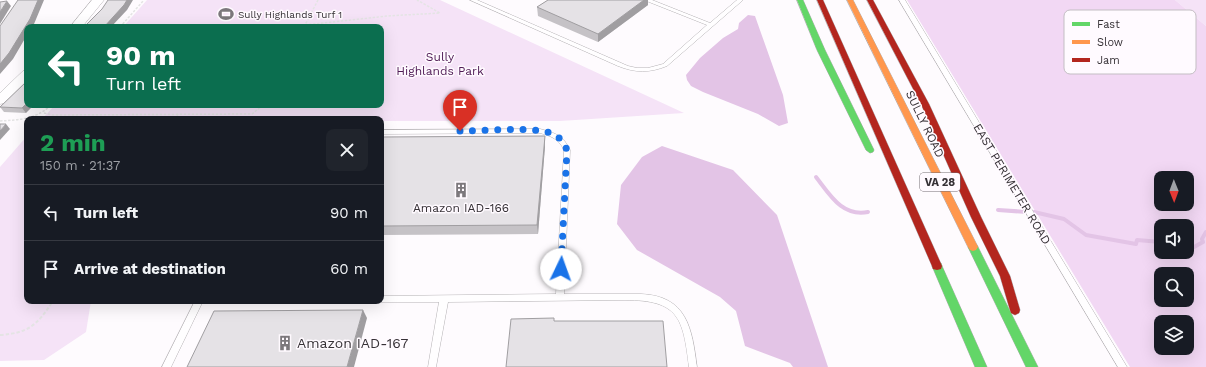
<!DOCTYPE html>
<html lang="en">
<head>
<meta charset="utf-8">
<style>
	body { margin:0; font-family:"Work Sans",sans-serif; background:#20242c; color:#f1f3f6; height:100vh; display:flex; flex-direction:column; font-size:15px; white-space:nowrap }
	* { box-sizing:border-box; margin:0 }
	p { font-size:13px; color:#9ea1a6 }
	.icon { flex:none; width:22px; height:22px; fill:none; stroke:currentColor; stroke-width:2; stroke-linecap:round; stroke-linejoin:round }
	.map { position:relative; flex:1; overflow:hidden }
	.sheet { position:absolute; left:24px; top:116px; width:360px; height:188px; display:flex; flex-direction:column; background:#171b24; border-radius:8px; box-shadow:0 4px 16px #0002 }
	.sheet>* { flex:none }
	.banner { position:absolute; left:24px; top:24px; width:360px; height:84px; border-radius:8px; box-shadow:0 4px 16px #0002; background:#0b6e4f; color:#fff; overflow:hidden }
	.needle { width:26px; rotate:179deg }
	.buttons { position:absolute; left:1154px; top:171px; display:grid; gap:8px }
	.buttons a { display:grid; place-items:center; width:40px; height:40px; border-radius:8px; background:#171b24; box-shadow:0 4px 16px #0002; font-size:20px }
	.pin { position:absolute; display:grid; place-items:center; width:34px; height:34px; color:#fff; margin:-41px -17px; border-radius:50% 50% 50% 0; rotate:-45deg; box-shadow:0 0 4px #0007 }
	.pin .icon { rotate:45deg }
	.me { position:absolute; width:44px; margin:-22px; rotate:3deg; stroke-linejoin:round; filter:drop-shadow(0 0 3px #0008) }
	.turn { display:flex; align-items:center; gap:14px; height:84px; padding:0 16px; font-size:18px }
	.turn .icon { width:52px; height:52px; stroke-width:2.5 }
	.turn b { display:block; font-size:28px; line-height:34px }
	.round { display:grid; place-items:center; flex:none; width:42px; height:42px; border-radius:8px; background:#20242c }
	.summary { display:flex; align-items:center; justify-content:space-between; height:68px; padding:0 16px }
	h1 { font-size:24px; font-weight:700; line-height:30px; color:#1e9e55 }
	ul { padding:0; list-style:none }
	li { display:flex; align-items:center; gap:12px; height:56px; padding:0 16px; border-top:1px solid #363941 }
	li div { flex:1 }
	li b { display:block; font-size:15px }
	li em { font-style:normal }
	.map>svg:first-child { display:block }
</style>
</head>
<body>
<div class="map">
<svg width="1206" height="367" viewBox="0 0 1206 367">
	<rect width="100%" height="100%" fill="#fefbfe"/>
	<g fill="#f5e3f7">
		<path d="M147 0H440L684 113 560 121H381V119H42L55 105H381V27H123Z"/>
		<path d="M1175 0H1206V26Z"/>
		<path d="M27 136V301H91L86 332 44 360 0 361V167Z"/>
	</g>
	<path fill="#f2d8f4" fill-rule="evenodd" d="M907 0H1175L1206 26V367H1130ZM1161 178H1187V204H1161ZM1161 226H1187V252H1161ZM1161 274H1187V300H1161ZM1161 322H1187V348H1161Z"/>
	<g fill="#e3c4e6">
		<path d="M748 15 755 16 783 95 788 123 779 126 758 114 703 92 691 86 687 80 686 75 700 58 723 38 738 29 739 23Z"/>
		<path d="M662 146 733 170 777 215 828 367H793L790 363 745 346 736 311 720 297 637 250 617 224 621 185 642 157Z"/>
	</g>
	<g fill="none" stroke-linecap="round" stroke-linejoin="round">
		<g stroke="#e3c4e6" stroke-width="4">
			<path d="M816 177C830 195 842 217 868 212"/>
			<path d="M998 210 1027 212"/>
			<path d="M1034 212 1064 219 1086 235 1136 244 1137 240 1161 242"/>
			<path d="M1187 247H1194L1203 242 1202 239 1206 232"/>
		</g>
		<g stroke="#b4b1b4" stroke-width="1">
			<g id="lane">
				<path d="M470 0H477L628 66 637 68H648L663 64 707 25 644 0H652L710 23 737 0H743L667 66C650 73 635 73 618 66Z"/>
				<path d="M899 0H905L1127 367H1118Z"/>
				<path d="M540 129C555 133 563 135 570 150L564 294H641C687 296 692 328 697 367H689C683 318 679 300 625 300L448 302 436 367H428L439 302H381L378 301H381V296L556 294 564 150C559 139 551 136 540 133L381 134V130Z"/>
				<path d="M195 301H203L171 367H162Z"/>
			</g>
		</g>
		<g stroke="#b4b1b4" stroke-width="1">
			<g id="street">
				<path d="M92 0H104L82 27H70Z"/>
				<path d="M27 70V81L5 103 0 104V93L23 71Z"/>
			</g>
		</g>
		<g stroke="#b4b1b4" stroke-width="1">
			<g id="fast">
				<path d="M797 0H803L825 50 874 150 873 152 870 153 866 150 817 50Z"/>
				<path d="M973 243 976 244 978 247 1038 367H1026L968 247 970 244Z"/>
				<path d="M937 262 941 263 942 266 987 367H975L932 266 933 263Z"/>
			</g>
		</g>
		<g stroke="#b4b1b4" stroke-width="1">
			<path id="slow" d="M847 0H853L978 247 976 250 973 251 970 250 968 247Z"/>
		</g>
		<g stroke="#b4b1b4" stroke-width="1">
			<g id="jam">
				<path d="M817 0H823L942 266 941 269 937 270 933 269 932 266Z"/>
				<path d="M867 0H873L929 104 981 217 1010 276 1020 310 1019 313 1015 315 1011 313 1010 310 1000 276 971 217 921 104Z"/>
			</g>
		</g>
		<g stroke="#e4e4e4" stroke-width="1.5" stroke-dasharray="2.5 1.5" stroke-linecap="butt">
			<path d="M305 25 387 16 440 13 417 0"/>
			<path d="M120 27 144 0"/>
			<path d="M304 27 318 0"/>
			<path d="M44 113 52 115 252 114 263 105"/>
			<path d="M175 119 178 114"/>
			<path d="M0 121C19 120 37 119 51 105"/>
		</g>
		<path stroke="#e4e4e4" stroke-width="2" stroke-dasharray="3.5 2" stroke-linecap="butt" d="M0 335C29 333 37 325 53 301"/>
		<use href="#lane" fill="#fffeff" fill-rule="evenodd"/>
		<use href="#street" fill="#fffeff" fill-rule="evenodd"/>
		<use href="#fast" fill="#63d668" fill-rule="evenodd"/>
		<use href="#slow" fill="#ff974d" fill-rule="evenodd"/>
		<use href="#jam" fill="#b3261e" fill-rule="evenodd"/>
	</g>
	<g fill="#c5c2c6">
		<path d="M548 0H648V5L598 42 538 16 537 7Z"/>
		<path d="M27 81 26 113 4 112 0 107Z"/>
		<path d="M545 136V146L538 234 381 235V137Z"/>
	</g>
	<g fill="#a09ea1">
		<path d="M38 0H44L34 24 32 27H27V35L13 59 0 74V64Z"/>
		<path d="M127 0H133L127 10 111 27H104Z"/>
		<path d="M644 0H648V5L598 42V34Z"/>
		<path d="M7 1 11 6 0 24V12Z"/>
		<path d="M27 103V105H34L26 113 22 108Z"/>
		<path d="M6 124 10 129 0 140V131Z"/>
		<path d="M545 136V146L538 234 537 225Z"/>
		<path d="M363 310 367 318 354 367H347Z"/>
	</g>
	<g fill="#e5e2e6" stroke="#a09ea1">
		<path d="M18 0H38L30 19 9 53 0 64V26Z"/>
		<path d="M108 0H127L124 5 104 27H84L102 9Z"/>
		<path d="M548 0H644L598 34 537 7Z"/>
		<path d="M7 1 0 12V2Z"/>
		<path d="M27 81V103L22 108 0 107Z"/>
		<path d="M0 124H6L0 131Z"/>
		<path d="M545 136 537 225 381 226V137Z"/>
		<path d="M363 310 347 367H187L214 311Z"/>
		<path d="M554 318V321H663L667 367H506L511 319Z"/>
	</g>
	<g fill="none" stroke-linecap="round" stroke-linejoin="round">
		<path stroke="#1a73e8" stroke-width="7" stroke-dasharray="0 12.6" d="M460 131C481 131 537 126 553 134 561 138 564 143 567 150L561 269"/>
	</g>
	<defs>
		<g id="stadium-bare" transform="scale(1.2)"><path d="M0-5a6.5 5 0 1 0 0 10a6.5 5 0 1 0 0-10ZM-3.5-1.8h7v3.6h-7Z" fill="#7c787c" stroke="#fffaff" stroke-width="2.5" paint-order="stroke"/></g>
		<g id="building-bare" transform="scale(1.2)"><path d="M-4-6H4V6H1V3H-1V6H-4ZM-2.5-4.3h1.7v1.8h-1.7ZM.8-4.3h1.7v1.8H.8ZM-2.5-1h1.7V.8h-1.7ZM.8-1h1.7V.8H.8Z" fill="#7c787c" stroke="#fffaff" stroke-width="2.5" paint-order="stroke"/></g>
	</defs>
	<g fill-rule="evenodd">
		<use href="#stadium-bare" x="226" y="14"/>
		<use href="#building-bare" x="461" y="190"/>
		<use href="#building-bare" x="285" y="343"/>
	</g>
	<g text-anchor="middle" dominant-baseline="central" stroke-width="3" stroke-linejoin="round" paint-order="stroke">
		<g font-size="10" fill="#363136" stroke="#fffaff" text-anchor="start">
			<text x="238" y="14">Sully Highlands Turf 1</text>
		</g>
		<rect fill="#fffaff" stroke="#726d72" stroke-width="1" x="920" y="173" width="40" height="18" rx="3"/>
		<g font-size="11" font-weight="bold" fill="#363136">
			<text x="940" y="182">VA 28</text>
		</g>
		<g font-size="12" fill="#4f1b55" stroke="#fffaff">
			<text x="440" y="57">Sully<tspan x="440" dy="14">Highlands Park</tspan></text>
		</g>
		<g font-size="12" fill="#363136" stroke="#fffaff">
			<text transform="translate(925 124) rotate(64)">SULLY ROAD</text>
			<text transform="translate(1012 184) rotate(59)">EAST PERIMETER ROAD</text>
		</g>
		<g font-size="12" fill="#363136" stroke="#fffaff">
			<text x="461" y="208">Amazon IAD-166</text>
		</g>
		<g font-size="14" fill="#363136" stroke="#fffaff" text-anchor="start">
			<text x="297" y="343">Amazon IAD-167</text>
		</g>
	</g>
	<rect x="1064" y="10" width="132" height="64" rx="6" fill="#fffaff" stroke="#c3bec3" stroke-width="1"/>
	<rect x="1072" y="22" width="18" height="4" fill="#63d668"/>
	<rect x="1072" y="40" width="18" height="4" fill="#ff974d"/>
	<rect x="1072" y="58" width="18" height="4" fill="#b3261e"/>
	<g font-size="11" fill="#363136">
		<text x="1097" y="28">Fast</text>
		<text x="1097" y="46">Slow</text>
		<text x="1097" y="64">Jam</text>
	</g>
</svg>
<div class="buttons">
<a><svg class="needle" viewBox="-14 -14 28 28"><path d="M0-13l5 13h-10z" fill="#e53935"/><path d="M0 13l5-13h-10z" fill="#9ea1a6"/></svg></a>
<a><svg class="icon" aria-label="sound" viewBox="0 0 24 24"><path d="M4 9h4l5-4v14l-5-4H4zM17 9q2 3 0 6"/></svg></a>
<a><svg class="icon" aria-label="search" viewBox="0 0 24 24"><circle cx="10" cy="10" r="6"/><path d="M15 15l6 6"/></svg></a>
<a><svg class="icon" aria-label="layers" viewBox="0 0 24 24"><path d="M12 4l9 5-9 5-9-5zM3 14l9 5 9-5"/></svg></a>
</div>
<div class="pin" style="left:460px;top:131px;background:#d93025"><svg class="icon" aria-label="arrive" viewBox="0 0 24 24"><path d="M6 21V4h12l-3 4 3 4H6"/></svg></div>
<svg class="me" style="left:561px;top:269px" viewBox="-20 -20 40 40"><circle r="19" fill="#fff"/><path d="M0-13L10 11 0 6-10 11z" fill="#1a73e8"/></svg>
<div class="banner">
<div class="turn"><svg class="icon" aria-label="left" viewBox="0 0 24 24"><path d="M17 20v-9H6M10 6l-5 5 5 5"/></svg><div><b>90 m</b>Turn left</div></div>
</div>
<section class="sheet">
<div class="summary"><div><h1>2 min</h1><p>150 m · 21:37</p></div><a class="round"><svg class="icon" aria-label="close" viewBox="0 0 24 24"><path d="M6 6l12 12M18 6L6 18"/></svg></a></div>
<ul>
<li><svg class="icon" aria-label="left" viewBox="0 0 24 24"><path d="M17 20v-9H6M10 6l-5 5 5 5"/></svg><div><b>Turn left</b></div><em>90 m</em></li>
<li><svg class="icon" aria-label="arrive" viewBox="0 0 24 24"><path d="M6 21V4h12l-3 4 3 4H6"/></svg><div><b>Arrive at destination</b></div><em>60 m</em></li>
</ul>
</section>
</div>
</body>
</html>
